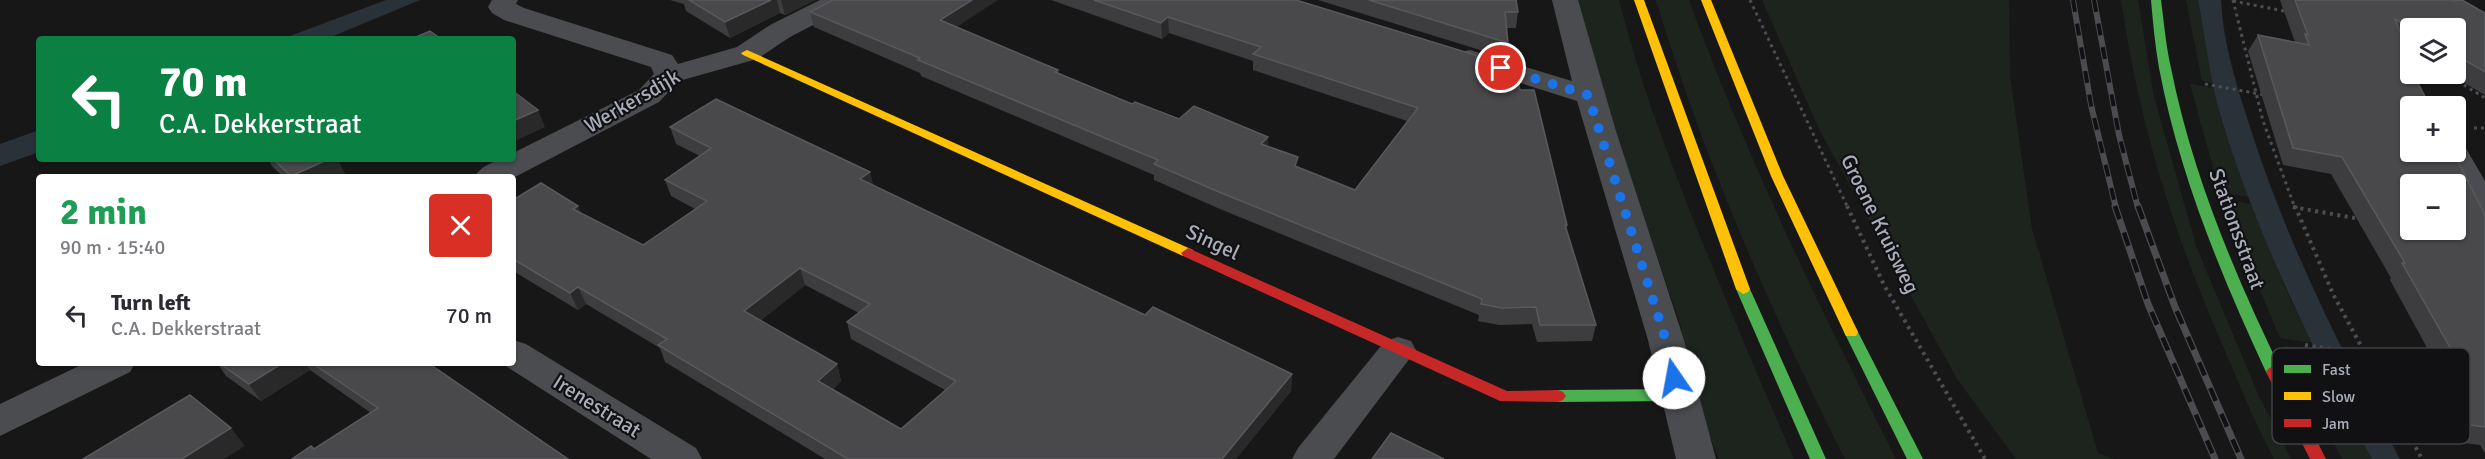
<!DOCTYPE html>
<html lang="en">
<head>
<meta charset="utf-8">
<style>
	body { margin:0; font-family:Signika,sans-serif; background:#f7f7f7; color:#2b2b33; height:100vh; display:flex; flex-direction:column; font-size:22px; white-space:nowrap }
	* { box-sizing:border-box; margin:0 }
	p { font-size:20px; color:#7c7c81 }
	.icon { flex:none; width:33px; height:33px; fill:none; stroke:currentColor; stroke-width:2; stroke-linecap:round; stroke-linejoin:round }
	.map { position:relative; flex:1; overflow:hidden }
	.sheet { position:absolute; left:36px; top:174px; width:480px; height:192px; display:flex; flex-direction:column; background:#fff; border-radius:6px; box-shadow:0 2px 4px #0004 }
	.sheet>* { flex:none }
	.top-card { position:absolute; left:36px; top:36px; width:480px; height:126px; border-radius:6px; box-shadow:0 2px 4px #0004; background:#0b8043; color:#fff; overflow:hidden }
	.controls { position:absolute; left:2400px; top:18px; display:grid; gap:12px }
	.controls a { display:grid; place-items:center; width:66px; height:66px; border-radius:6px; background:#fff; box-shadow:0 2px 4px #0004; font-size:30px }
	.pin { position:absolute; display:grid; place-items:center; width:51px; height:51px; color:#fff; margin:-26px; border:3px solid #fff; border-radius:50%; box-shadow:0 2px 6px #0007 }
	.me { position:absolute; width:66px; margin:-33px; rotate:348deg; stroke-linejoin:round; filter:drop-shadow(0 0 4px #0008) }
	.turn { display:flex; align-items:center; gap:21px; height:126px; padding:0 24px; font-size:27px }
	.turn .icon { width:78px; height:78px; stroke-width:2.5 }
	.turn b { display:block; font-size:42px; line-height:51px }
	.round { display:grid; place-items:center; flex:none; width:63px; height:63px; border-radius:6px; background:#f7f7f7 }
	.head { display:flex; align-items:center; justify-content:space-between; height:102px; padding:0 24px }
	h1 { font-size:36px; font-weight:700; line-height:45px; color:#1e9e55 }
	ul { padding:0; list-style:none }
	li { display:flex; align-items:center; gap:18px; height:78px; padding:0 24px }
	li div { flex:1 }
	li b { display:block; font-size:22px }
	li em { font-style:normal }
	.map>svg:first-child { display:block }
</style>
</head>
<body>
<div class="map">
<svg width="2485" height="459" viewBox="0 0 2485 459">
	<rect width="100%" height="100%" fill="#171717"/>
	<g fill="#1d241e">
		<path d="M1574 0H1619C1638 76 1666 151 1695 224 1727 303 1760 381 1794 459H1719L1708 432 1679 320 1620 151Z"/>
		<path d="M1656 0H1689C1747 158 1820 309 1896 459H1845C1771 312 1703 158 1656 0Z"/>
		<path d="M1762 0H2009L2010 76 2032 229 2098 453 2114 459H2016L1957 379 1946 359 1820 131Z"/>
		<path d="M2121 0H2138L2154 97 2196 246 2258 394 2291 459H2274C2257 427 2243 393 2229 360 2176 241 2140 129 2121 0Z"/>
		<path d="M2186 0H2198L2214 83 2202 81Z"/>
		<path d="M2190 84 2214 88 2221 120 2249 197 2220 192Z"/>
		<path d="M2222 199 2251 204 2290 299 2312 343 2280 338Z"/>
		<path d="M2284 346 2317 351 2372 459H2342Z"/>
	</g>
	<g fill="#2a3239">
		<path d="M386 0H420L326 39H282Z"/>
		<path d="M2198 0H2221C2223 43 2236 83 2249 124 2286 241 2341 351 2400 459H2372C2313 351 2259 239 2222 121 2210 82 2206 40 2198 0Z"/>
		<path d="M39 130V152L0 166V144Z"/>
	</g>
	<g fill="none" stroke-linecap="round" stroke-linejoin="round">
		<g stroke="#4d4e52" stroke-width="3" stroke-dasharray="3 4" stroke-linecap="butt">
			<path d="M1750 0 1848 208"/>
			<path d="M2233 0 2263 121 2295 208"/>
			<path d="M2233 1 2289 12"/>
			<path d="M2446 74 2485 98"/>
			<path d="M2205 84 2265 95"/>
			<path d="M2474 128H2485"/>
			<path d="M2293 207 2298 208"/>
		</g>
		<g stroke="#4d4e52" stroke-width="4" stroke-dasharray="3 4.5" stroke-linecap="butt">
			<path d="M1847 206 1884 285 1985 459"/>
			<path d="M2295 206 2333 294 2422 459"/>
			<path d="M2293 207 2360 219"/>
			<path d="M2305 345 2440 366"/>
		</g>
		<g fill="#4b4c50" fill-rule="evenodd">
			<path d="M492 0H518L516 4 524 8 672 55 678 64 737 47 770 25 820 0H854L850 6 790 37 757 59 679 81 659 102 513 178 474 177C483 164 498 159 513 159V153L639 90 654 74 651 67 504 20 492 13 488 7Z"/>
			<path d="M1552 0H1578L1615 128 1684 340 1716 459H1676L1648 340 1577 101 1460 64 1456 58 1460 52 1470 50 1572 81Z"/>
			<path d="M2456 143 2464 145 2485 181V220L2474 217 2438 152H2456Z"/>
			<path d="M1398 337 1411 341 1416 350 1334 459H1292L1298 448 1385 341Z"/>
			<path d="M513 340 526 344 696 448 702 459H651L501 363H513Z"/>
			<path d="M85 363H135L130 372 0 436V404Z"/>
		</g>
		<g fill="#4caf50" fill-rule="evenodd">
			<path d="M2151 0H2161C2164 23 2166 46 2171 68 2192 174 2235 275 2282 372L2279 376H2269L2266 372C2221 275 2179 174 2159 68 2155 45 2153 23 2151 0Z"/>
			<path d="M1743 284 1750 289 1826 459H1810L1736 289Z"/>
			<path d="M1851 327 1856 328 1858 332 1923 459H1907L1844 332 1846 328Z"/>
			<path d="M1678 389 1683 391 1686 395 1683 399 1678 401 1558 402 1553 400 1550 396 1553 392 1558 390Z"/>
		</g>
		<g fill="#ffc107" fill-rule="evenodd">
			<path d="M1634 0H1644L1750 289 1748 292 1743 294 1736 289Z"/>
			<path d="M1701 0H1711L1783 176 1858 332 1856 336H1846L1844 332 1771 176Z"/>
			<path d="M747 50 1193 250 1195 253 1193 256H1183L743 55 741 53Z"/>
		</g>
		<g fill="#c62828" fill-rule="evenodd">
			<path d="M1188 248 1507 391 1558 390 1563 392 1566 396 1563 400 1558 402 1500 401 1183 256 1181 253Z"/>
			<path d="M2274 366 2279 368 2282 372 2326 459H2310L2266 372 2269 368Z"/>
		</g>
		<g stroke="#4b4c4f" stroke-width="6">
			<g id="rail-far1">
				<path d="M2073 0 2091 105 2116 208"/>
				<path d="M2094 0 2119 135 2138 208"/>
			</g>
		</g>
		<g stroke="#4b4c4f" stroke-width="7">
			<g id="rail">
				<path d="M2115 206 2148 304 2215 459"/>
				<path d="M2138 206 2175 307 2241 459"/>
			</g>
		</g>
		<use href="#rail-far1" stroke="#111113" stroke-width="4" stroke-dasharray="12" stroke-linecap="butt"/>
		<use href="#rail" stroke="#111113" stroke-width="4.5" stroke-dasharray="14" stroke-linecap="butt"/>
	</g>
	<g fill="#3d3d3f" fill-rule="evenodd">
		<path d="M670 0H815L785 15 780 13 730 38 686 11 684 4Z"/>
		<path d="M1051 0H1296L1513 80 1520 90 1567 225 1566 231 1596 325 1592 341 1537 342 1532 324 1499 325 1478 321 1479 315 1220 209 1154 180V175L921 76 920 73 814 27 810 12 956 27 1058 70 1059 74 1132 104 1179 119 1268 137V146L1297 167 1355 190 1407 121 1253 70V61L1169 33 1162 39Z"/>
		<path d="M1318 0H1516L1518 12 1516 28H1507L1508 43 1506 58Z"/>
		<path d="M2280 0H2450L2485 13V95L2449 74H2456V28H2410V51L2407 48 2405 58 2485 215V453L2480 445 2416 437 2389 389 2403 372 2443 377 2390 280 2391 278 2331 174 2283 165 2248 51 2258 35 2295 42Z"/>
		<path d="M670 127 870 172 873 185 1012 252 1145 315 1292 374 1291 391 1236 459H825L665 362 660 348 586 304 578 310 513 271V200L578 206 581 213 643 245 695 209 671 196 665 180 700 156 676 144ZM805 285 859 313 847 322 851 339 945 390 901 429 833 389 841 381 837 364 760 321Z"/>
		<path d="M268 159H337L345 174 338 177H283L272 166Z"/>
		<path d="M217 363H418L568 459 314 449 371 413 310 370 261 401 226 376Z"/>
	</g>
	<g fill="#29292a">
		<path d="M771 0H777L780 13 730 38 725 22Z"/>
		<path d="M781 0H815L785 15Z"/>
		<path d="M972 0H998L943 36 940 20Z"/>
		<path d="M1168 17 1169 33 1162 39 1161 23Z"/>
		<path d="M538 110 545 127 513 142V121Z"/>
		<path d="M1268 137V153L1261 144Z"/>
		<path d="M329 159H337L345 174 338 177 291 176Z"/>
		<path d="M870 172 874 189 860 179Z"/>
		<path d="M578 206 585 222 573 209Z"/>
		<path d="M800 268 805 285 750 329 744 311Z"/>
		<path d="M578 287 586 304 578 310 570 293Z"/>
		<path d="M283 363H305L310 370 261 401 249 384Z"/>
		<path d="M837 364 841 381 823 398 818 381Z"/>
		<path d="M1292 374 1291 391 1236 459H1222Z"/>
		<path d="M231 428 245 446 224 459H182Z"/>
	</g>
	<g fill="#49494c" stroke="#58595d" stroke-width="1.5" fill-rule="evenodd">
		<path d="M689 0H771L725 22Z"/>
		<path d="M833 0H972L940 20 1058 70 1055 72 1132 104 1135 102 1179 119 1194 106 1268 137 1261 144 1298 157 1295 166 1355 190 1418 108 1253 54 1261 47 1168 17 1161 23 1094 0H1296L1511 66 1513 80H1518L1520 90H1534L1567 225H1565L1596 325H1540L1536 307 1502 308 1481 304 1482 299 1219 192 1154 164 1158 160 918 60 920 58 810 12Z"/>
		<path d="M1369 0H1516L1518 12H1505L1508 43Z"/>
		<path d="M2295 0H2450L2452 1 2462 0 2485 13V72L2456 55V28H2411L2395 19 2409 53 2405 58 2410 68V74H2413L2430 106H2410V152H2453L2485 215V427L2431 420 2403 372 2463 380 2459 371 2464 372 2402 263H2405L2342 157 2293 148 2258 35 2309 45 2305 34 2308 35ZM2410 184H2456V230H2410Z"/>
		<path d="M430 31 441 39H411Z"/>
		<path d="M513 91 538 110 513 121Z"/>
		<path d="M716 99 870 172 860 179 1012 252 1145 315 1153 307 1292 374 1222 459H848L658 345 667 339 578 287 570 293 513 259V200L541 183 578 206 573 209 643 245 707 201 665 180 711 148 670 127ZM800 268 870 304 847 322 956 381 901 429 818 381 837 364 744 311Z"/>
		<path d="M273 159H329L291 176Z"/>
		<path d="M219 363H283L249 384Z"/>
		<path d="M312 363H428L568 459H292L311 446 314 449 378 408Z"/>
		<path d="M190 395 231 428 182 459H83Z"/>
		<path d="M1391 433 1444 459H1372Z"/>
	</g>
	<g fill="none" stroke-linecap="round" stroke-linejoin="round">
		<path stroke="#1a73e8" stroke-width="10" stroke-dasharray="0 18" d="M1501 68 1588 95 1667 344 1674 378"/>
	</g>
	<g text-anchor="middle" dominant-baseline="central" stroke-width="4.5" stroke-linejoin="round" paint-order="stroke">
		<g font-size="21" fill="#a8adb8" stroke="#111113">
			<text transform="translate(632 101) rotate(-30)">Werkersdijk</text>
			<text transform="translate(1880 224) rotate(64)">Groene Kruisweg</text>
			<text transform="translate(2237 229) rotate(70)">Stationsstraat</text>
			<text transform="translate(1213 242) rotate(25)">Singel</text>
			<text transform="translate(597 406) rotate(32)">Irenestraat</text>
		</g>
	</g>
	<rect x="2272" y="348" width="198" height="96" rx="9" fill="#111113" stroke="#3e4045" stroke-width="1.5"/>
	<rect x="2284" y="365" width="27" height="8" fill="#4caf50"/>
	<rect x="2284" y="392" width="27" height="8" fill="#ffc107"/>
	<rect x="2284" y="419" width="27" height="8" fill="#c62828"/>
	<g font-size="16" fill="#a8adb8">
		<text x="2322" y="375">Fast</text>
		<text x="2322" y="402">Slow</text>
		<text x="2322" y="429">Jam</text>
	</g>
</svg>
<div class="controls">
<a><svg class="icon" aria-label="layers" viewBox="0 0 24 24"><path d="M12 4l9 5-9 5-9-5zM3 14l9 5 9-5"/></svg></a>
<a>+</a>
<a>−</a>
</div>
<div class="pin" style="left:1501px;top:68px;background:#d93025"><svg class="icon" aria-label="arrive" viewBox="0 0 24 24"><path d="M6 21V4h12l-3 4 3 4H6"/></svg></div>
<svg class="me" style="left:1674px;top:378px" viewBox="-20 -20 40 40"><circle r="19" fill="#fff"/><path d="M0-13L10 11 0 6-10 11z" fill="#1a73e8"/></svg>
<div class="top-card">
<div class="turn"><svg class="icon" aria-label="left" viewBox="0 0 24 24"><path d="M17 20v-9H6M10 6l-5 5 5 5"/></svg><div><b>70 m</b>C.A. Dekkerstraat</div></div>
</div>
<section class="sheet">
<div class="head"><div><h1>2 min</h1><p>90 m · 15:40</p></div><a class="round" style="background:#d93025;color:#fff"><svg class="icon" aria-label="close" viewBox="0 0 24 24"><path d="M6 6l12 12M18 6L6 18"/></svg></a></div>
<ul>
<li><svg class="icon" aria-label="left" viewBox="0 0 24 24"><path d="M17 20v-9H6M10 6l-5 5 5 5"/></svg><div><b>Turn left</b><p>C.A. Dekkerstraat</p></div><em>70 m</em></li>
</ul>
</section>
</div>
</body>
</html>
